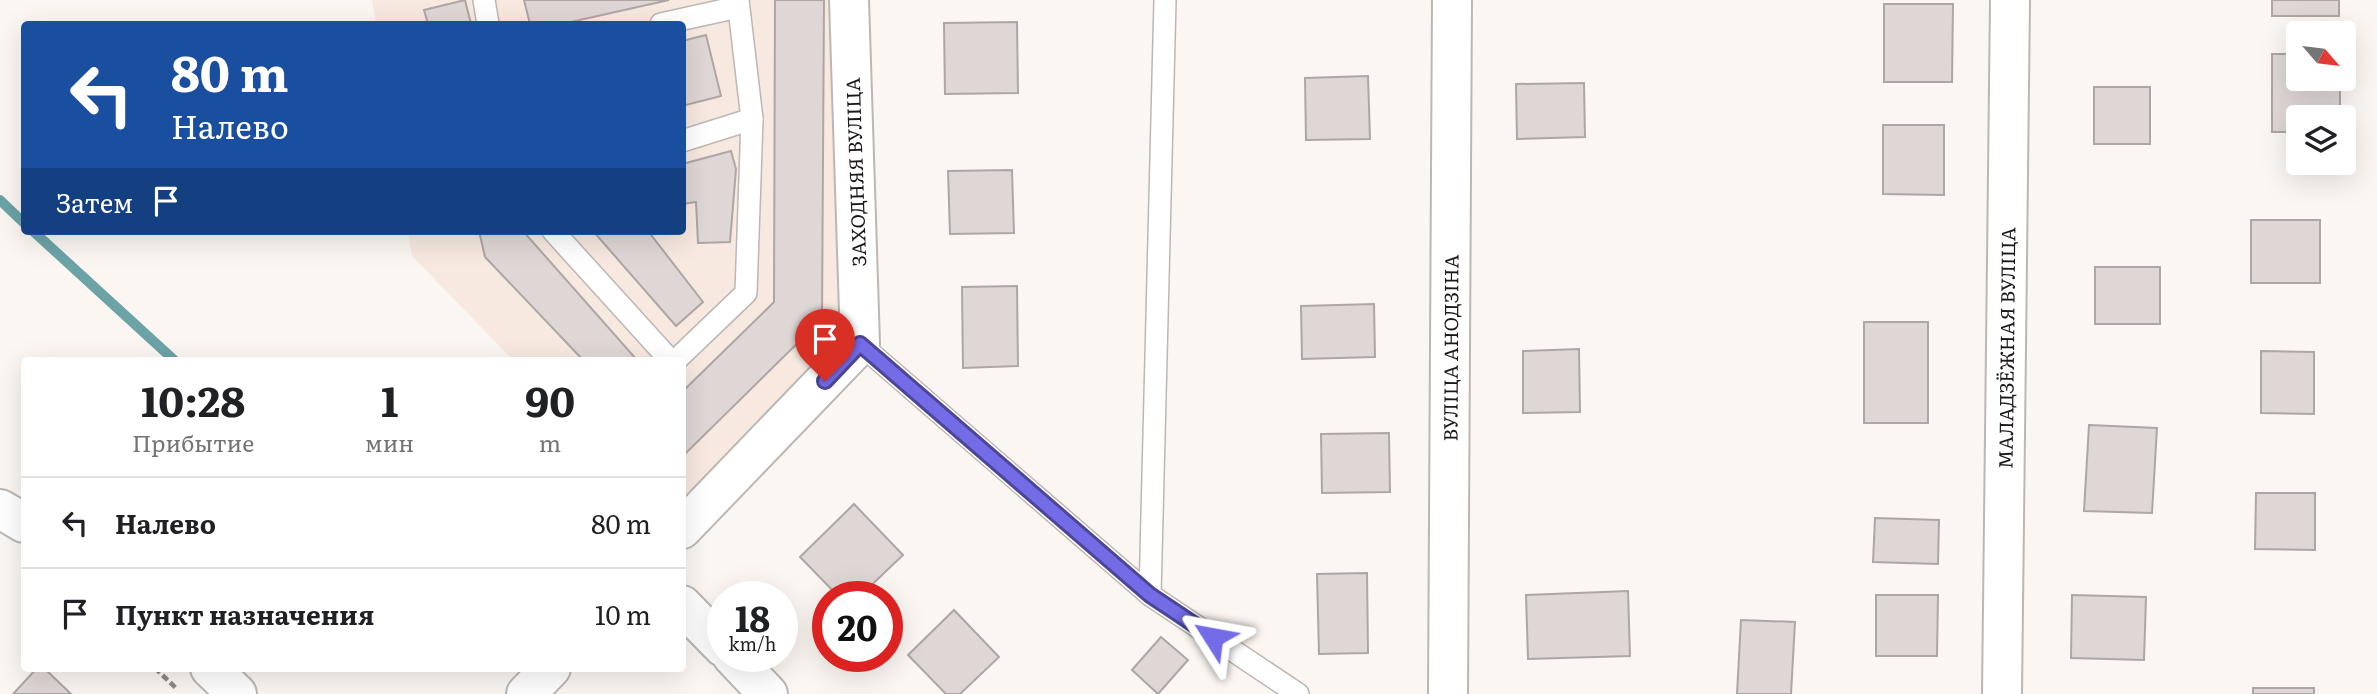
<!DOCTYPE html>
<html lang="ru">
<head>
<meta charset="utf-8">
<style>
	body { margin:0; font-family:Literata,serif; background:#f6f6f6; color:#202124; height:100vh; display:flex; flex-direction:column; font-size:26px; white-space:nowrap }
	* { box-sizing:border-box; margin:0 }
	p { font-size:23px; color:#757577 }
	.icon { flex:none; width:38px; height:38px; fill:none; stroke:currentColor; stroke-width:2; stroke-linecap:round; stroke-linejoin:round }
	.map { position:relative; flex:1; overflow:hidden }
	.sheet { position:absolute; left:21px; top:357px; width:665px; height:315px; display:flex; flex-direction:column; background:#fff; border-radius:7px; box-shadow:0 7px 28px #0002 }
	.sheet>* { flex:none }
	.top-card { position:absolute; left:21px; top:21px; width:665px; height:214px; border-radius:7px; box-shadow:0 7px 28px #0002; background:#1a4fa0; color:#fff; overflow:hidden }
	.needle { width:46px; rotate:118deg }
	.fabs { position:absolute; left:2286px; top:21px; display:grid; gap:14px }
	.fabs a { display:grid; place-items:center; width:70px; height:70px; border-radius:7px; background:#fff; box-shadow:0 7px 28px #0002; font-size:35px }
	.speed { position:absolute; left:707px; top:581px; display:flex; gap:14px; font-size:35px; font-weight:700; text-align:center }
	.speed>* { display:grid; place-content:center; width:91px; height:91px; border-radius:50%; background:#fff; box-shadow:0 7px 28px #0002; line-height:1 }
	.speed small { font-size:18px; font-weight:400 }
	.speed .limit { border:10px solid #d22; background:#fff; color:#111 }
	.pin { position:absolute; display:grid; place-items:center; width:60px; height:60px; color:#fff; margin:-72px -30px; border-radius:50% 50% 50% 0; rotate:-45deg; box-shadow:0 0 7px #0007 }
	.pin .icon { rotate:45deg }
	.me { position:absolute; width:77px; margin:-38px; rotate:304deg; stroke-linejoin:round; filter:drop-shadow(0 0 5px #0008) }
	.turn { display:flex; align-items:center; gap:24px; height:147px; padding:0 35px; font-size:32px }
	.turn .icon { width:91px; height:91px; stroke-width:2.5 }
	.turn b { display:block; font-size:49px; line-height:60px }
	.then { display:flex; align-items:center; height:66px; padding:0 35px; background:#0003; gap:14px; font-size:26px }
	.eta { display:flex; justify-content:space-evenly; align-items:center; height:119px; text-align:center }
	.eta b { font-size:42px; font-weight:700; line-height:49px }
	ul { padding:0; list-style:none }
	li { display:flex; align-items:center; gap:21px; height:91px; padding:0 35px; border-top:2px solid #e0e0e0 }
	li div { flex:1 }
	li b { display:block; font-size:26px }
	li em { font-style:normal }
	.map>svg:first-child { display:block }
</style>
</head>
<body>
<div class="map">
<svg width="2377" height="694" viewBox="0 0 2377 694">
	<rect width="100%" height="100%" fill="#fcf6f2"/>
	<path fill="#f7e9e0" d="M372 0H829L843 335 683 502 682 360H513L412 256 408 231H682V24H376Z"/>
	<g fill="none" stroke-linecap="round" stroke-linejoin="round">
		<g stroke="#6ba3a6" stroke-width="10">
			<path d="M0 200 24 223"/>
			<path d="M33 231 174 360"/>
		</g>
	</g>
	<g fill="#dfd7d5" stroke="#ada6a4" stroke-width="2">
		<path d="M465 0 471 24H428L424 10Z"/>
		<path d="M524 0H669L562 24H530Z"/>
		<path d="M775 0H824L822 319 683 456 682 392 774 302Z"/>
		<rect x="2272" y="0" width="67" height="16"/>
		<path d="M1884 4H1953L1952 82H1884Z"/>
		<path d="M1017 22 1018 93 945 94 944 23Z"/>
		<path d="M706 35 721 96 682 106V41Z"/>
		<path d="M2272 54H2298V79H2340V117H2298V132H2272Z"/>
		<path d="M1368 76 1370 139 1306 140 1305 78Z"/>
		<path d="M1584 83 1585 137 1517 139 1516 84Z"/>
		<rect x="2094" y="87" width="56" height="57"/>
		<path d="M1883 125H1944V195L1883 194Z"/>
		<path d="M731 151 736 169 730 242 698 243 696 202 682 204V164Z"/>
		<path d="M1012 170 1014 233 950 234 948 171Z"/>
		<rect x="2251" y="220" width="69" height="63"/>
		<path d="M479 231H523L637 360H583L485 257Z"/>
		<path d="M593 231H648L703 302 676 326Z"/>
		<rect x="2095" y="267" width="65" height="57"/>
		<path d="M1017 286 1018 366 963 368 962 287Z"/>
		<path d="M1374 304 1375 357 1302 359 1301 306Z"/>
		<rect x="1864" y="322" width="64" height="101"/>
		<path d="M1579 349 1580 412 1523 413V351Z"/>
		<path d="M2261 351 2314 352V414L2261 413Z"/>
		<path d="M2089 425 2157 428 2152 513 2084 511Z"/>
		<path d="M1389 433 1390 492 1322 493 1321 434Z"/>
		<path d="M2256 493H2315V550L2255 549Z"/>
		<path d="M854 504 903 555 859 597H839L800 557Z"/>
		<path d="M1875 518 1939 520 1938 564 1873 562Z"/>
		<path d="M1367 573 1368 653 1319 654 1317 574Z"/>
		<path d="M1628 591 1630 656 1528 659 1526 595Z"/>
		<path d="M1876 595H1938L1937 656H1876Z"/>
		<path d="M2072 595 2146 597 2144 660 2071 658Z"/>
		<path d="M954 610 999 657 960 694H946L908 655Z"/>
		<path d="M1741 620 1795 622 1791 694H1737Z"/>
		<path d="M1161 637 1188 660 1158 694 1132 670Z"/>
		<path d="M37 668H44L71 694H13Z"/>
		<rect x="2253" y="688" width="61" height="6"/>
	</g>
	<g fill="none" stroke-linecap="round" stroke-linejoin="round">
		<g stroke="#bdb7b3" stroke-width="24">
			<g id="service">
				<path d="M484 0 488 24"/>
				<path d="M661 24 738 7"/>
				<path d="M682 141 752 119"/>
				<path d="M553 231 670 360"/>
				<path d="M860 344 1150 595 1298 694"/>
				<path d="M676 360 746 293 752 119 738 0"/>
				<path d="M1150 595 1165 0"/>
			</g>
		</g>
		<g stroke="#bdb7b3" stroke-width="42">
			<g id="minor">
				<path d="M0 509 24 523"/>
				<path d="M682 529 860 344 849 0"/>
				<path d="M682 605 723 647"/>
				<path d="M732 656 768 694"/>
				<path d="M210 668 237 694"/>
				<path d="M526 694 551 668"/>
				<path id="s1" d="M1448 694 1452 0"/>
				<path id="s2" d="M2002 694 2010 0"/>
			</g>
		</g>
		<path stroke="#8c8885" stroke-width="4.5" stroke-dasharray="7 3.5" stroke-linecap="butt" d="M155 668 177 689"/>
		<use href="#service" stroke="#fff" stroke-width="21"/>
		<use href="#minor" stroke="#fff" stroke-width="38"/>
	</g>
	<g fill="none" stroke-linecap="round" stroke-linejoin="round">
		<g stroke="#4b4696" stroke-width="18">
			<path id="route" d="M825 381 860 344 1150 595 1213 637"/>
		</g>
		<use href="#route" stroke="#746be6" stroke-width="12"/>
	</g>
	<g text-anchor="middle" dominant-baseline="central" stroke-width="5" stroke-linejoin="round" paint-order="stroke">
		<g font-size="19" fill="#1b1817" stroke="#fff">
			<text transform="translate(855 172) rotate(-92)">ЗАХОДНЯЯ ВУЛІЦА</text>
			<text stroke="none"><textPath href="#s1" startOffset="346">ВУЛІЦА АНОДЗІНА</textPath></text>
			<text stroke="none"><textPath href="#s2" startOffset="346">МАЛАДЗЁЖНАЯ ВУЛІЦА</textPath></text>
		</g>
	</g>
</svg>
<div class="fabs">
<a><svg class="needle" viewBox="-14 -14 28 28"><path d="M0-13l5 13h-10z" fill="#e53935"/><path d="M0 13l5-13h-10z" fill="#757577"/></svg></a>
<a><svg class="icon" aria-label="layers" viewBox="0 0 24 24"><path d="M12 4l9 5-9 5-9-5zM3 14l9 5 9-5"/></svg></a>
</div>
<div class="speed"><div>18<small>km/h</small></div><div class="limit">20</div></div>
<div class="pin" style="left:825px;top:381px;background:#d93025"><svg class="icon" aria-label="arrive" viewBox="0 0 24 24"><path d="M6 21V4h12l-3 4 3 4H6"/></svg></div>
<svg class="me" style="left:1213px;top:637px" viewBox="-20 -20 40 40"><path d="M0-17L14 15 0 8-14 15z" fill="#746be6" stroke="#fff" stroke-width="4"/></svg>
<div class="top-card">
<div class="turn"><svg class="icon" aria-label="left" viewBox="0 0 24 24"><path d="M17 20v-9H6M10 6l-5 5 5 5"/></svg><div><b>80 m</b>Налево</div></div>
<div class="then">Затем<svg class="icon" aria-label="arrive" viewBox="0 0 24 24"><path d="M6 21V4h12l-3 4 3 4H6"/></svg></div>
</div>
<section class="sheet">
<div class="eta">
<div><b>10:28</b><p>Прибытие</p></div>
<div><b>1</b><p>мин</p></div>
<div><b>90</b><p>m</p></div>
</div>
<ul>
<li><svg class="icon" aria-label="left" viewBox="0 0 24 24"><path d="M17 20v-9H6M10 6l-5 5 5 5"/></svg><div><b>Налево</b></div><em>80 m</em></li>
<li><svg class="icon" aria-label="arrive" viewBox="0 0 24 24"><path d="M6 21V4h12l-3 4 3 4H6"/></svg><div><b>Пункт назначения</b></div><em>10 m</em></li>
</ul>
</section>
</div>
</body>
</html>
